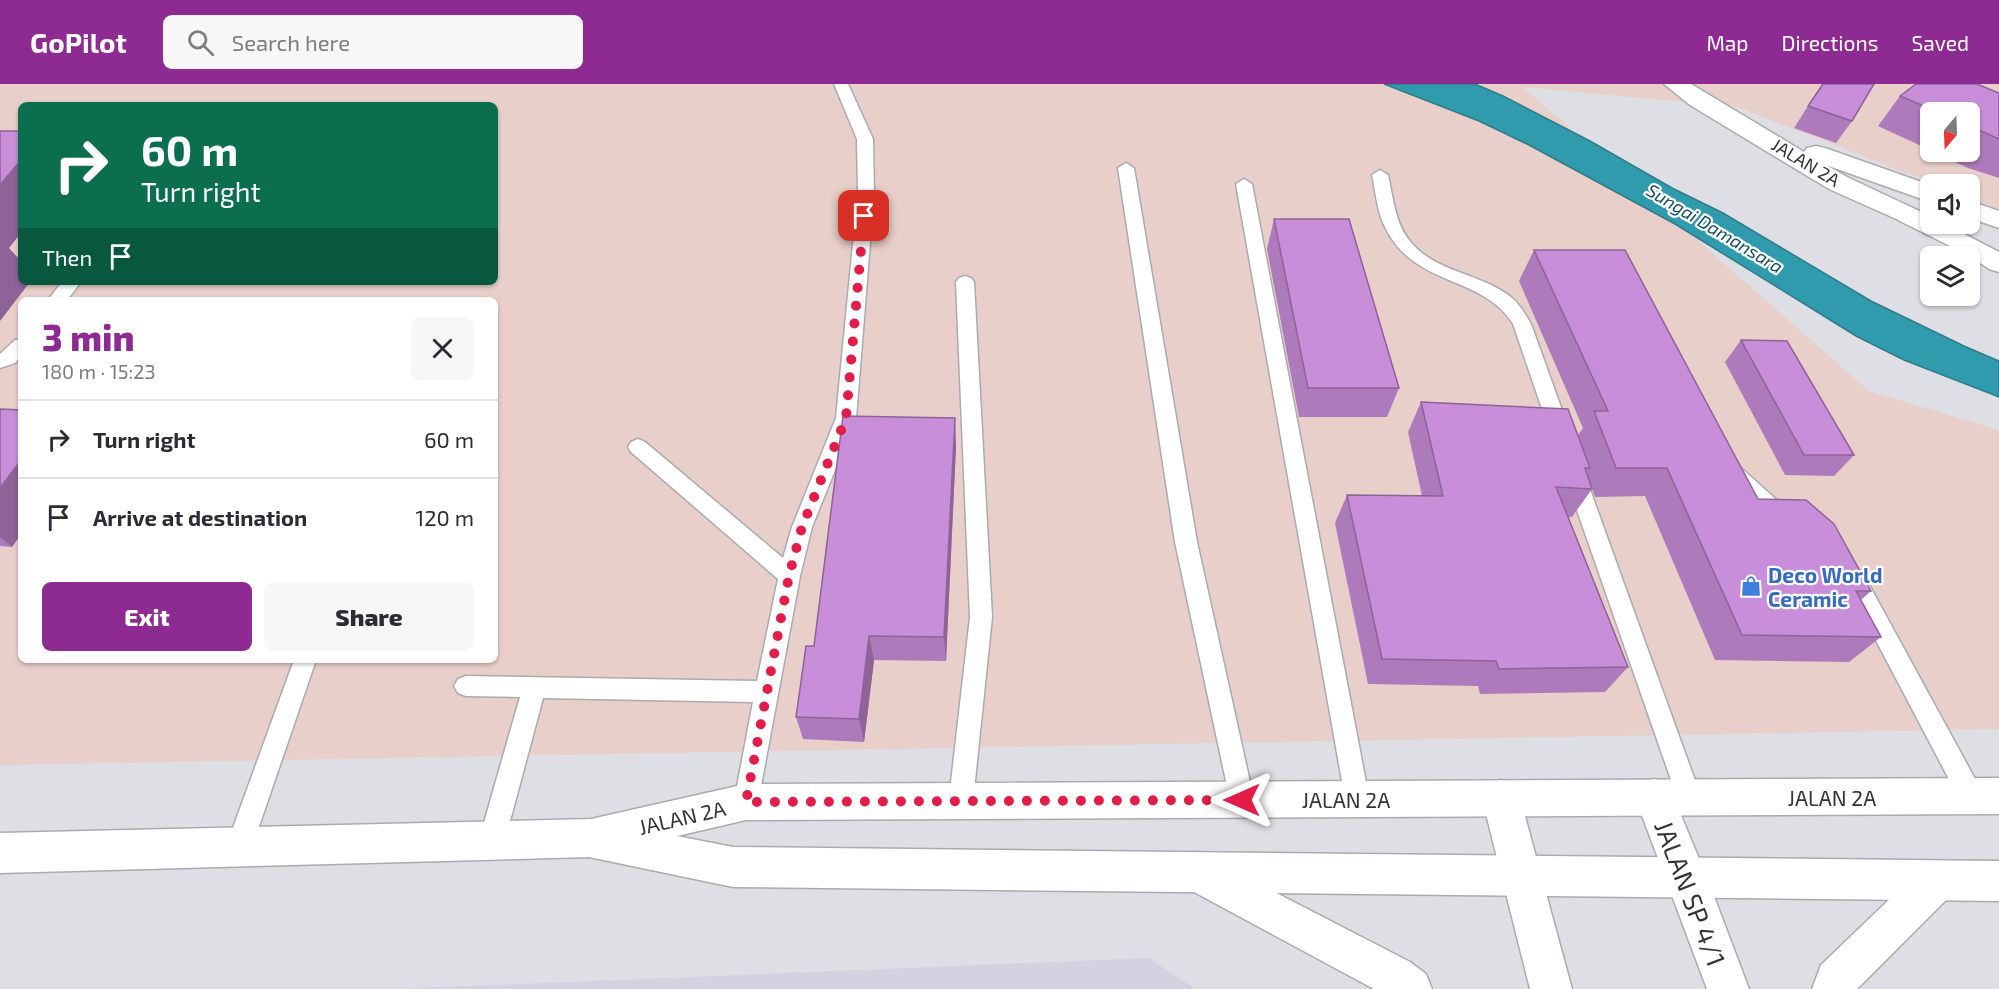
<!DOCTYPE html>
<html lang="en">
<head>
<meta charset="utf-8">
<style>
	body { margin:0; font-family:"Exo 2",sans-serif; background:#f7f7f7; color:#2b2b33; height:100vh; display:flex; flex-direction:column; font-size:22px; white-space:nowrap }
	* { box-sizing:border-box; margin:0 }
	p { font-size:20px; color:#7c7c81 }
	.icon { flex:none; width:33px; height:33px; fill:none; stroke:currentColor; stroke-width:2; stroke-linecap:round; stroke-linejoin:round }
	.map { position:relative; flex:1; overflow:hidden }
	.drawer { position:absolute; left:18px; top:213px; width:480px; height:366px; display:flex; flex-direction:column; background:#fff; border-radius:9px; box-shadow:0 2px 4px #0004 }
	.drawer>* { flex:none }
	.top-card { position:absolute; left:18px; top:18px; width:480px; height:183px; border-radius:9px; box-shadow:0 2px 4px #0004; background:#0b6e4f; color:#fff; overflow:hidden }
	.needle { width:39px; rotate:199deg }
	.tools { position:absolute; left:1920px; top:18px; display:grid; gap:12px }
	.tools a { display:grid; place-items:center; width:60px; height:60px; border-radius:9px; background:#fff; box-shadow:0 2px 4px #0004; font-size:30px }
	.pin { position:absolute; display:grid; place-items:center; width:51px; height:51px; color:#fff; margin:-26px; border-radius:12px; box-shadow:0 3px 9px #0006 }
	.me { position:absolute; width:66px; margin:-33px; rotate:270deg; stroke-linejoin:round; filter:drop-shadow(0 0 4px #0008) }
	.turn { display:flex; align-items:center; gap:21px; height:126px; padding:0 24px; font-size:27px }
	.turn .icon { width:78px; height:78px; stroke-width:2.5 }
	.turn b { display:block; font-size:42px; line-height:51px }
	.then { display:flex; align-items:center; height:57px; padding:0 24px; background:#0003; gap:12px; font-size:22px }
	.round { display:grid; place-items:center; flex:none; width:63px; height:63px; border-radius:9px; background:#f7f7f7 }
	.summary { display:flex; align-items:center; justify-content:space-between; height:102px; padding:0 24px }
	h1 { font-size:36px; font-weight:800; line-height:45px; color:#8e2b92 }
	.cta { display:flex; gap:12px; margin-top:auto; padding:12px 24px }
	.cta a { flex:1; height:69px; border-radius:9px; background:#8e2b92; color:#fff; font-size:24px; font-weight:800; line-height:69px; text-align:center }
	.cta a+a { background:#f7f7f7; color:#2b2b33 }
	ul { padding:0; list-style:none }
	li { display:flex; align-items:center; gap:18px; height:78px; padding:0 24px; border-top:2px solid #e1e1e2 }
	li div { flex:1 }
	li b { display:block; font-size:22px }
	li em { font-style:normal }
	header { display:flex; align-items:center; gap:36px; box-sizing:border-box; height:84px; padding:0 30px; background:#8e2b92; color:#fff }
	header strong { font-size:28px }
	nav { display:flex; gap:33px; margin-inline-start:auto; font-size:21px }
	.search { width:420px; height:54px; background:#f7f7f7; display:flex; align-items:center; gap:15px; box-sizing:border-box; padding:0 21px; border-radius:9px; color:#7c7c81; font-size:22px }
	.map>svg:first-child { display:block }
</style>
</head>
<body>
<header>
<strong>GoPilot</strong>
<div class="search"><svg class="icon" aria-label="search" viewBox="0 0 24 24"><circle cx="10" cy="10" r="6"/><path d="M15 15l6 6"/></svg>Search here</div>
<nav><a>Map</a><a>Directions</a><a>Saved</a></nav>
</header>
<div class="map">
<svg width="1999" height="905" viewBox="0 0 1999 905">
	<rect width="100%" height="100%" fill="#dedee5"/>
	<path fill="#d3d2e0" d="M1149 874 1195 905H398Z"/>
	<path fill="#e8cfc9" fill-rule="evenodd" d="M0 0H1999V126L1970 115V100H1934L1737 23 1523 3 1869 307 1999 346V645L0 681ZM21 21H495V198H21ZM1930 28H1970V68H1930ZM21 216H495V576H21Z"/>
	<path fill="#2f9bad" stroke="#307c89" stroke-width="1.5" d="M1384 0H1475L1503 12 1590 57 1672 104 1723 129 1871 217 1964 262 1999 277V313L1904 276 1856 252 1675 140 1529 61 1479 37Z"/>
	<g fill="none" stroke-linecap="round" stroke-linejoin="round">
		<g stroke="#aaaab0" stroke-width="3">
			<g id="service">
				<path d="M834 0H848L873 55 874 109 856 334 812 443 800 492 758 718 755 726 746 730 737 726 734 718 753 618 543 614 505 756 501 765 492 768 483 765 479 756 520 613 466 612 458 609 454 602 458 595 466 592 757 597 778 495 631 368 628 363 631 358 638 355 645 358 783 474 792 443 836 334 858 109 857 55Z"/>
				<path d="M1126 79 1134 84 1197 458 1254 716 1251 724 1242 728 1233 724 1230 716 1175 458 1118 84Z"/>
				<path d="M1380 86 1388 91C1393 113 1395 138 1409 156 1434 189 1482 189 1512 214 1520 221 1526 231 1531 240L1571 351 1568 356 1561 358 1554 356 1551 351 1513 240C1483 191 1416 204 1386 145 1377 129 1376 109 1372 91Z"/>
				<path d="M1244 95 1252 100 1369 714 1366 722 1357 726 1348 722 1345 714 1236 100Z"/>
				<path d="M965 192 971 194 974 198 992 533 973 716 970 724 961 728 952 724 949 716 970 533 956 198 959 194Z"/>
				<path d="M62 198H81L67 216H48Z"/>
				<path d="M21 255V272L15 279 0 284V270L15 256Z"/>
				<path d="M1574 381 1581 383 1584 389 1701 713 1698 721 1689 725 1680 721 1677 713 1564 389 1567 383Z"/>
				<path d="M1733 381 1740 383 1790 428 1793 434 1790 440 1783 442 1776 440 1726 395 1723 389 1726 383Z"/>
				<path d="M1847 482 1855 485 1867 497 1980 704 1983 712 1980 720 1971 724 1962 720 1851 509 1836 491 1839 485Z"/>
				<path d="M294 576H316L252 763 248 772 239 775 230 772 226 763Z"/>
			</g>
		</g>
		<g stroke="#aaaab0" stroke-width="3">
			<g id="tertiary">
				<path d="M1664 0H1691L1804 68 1807 64 1816 62 1825 64 1930 101V118L1826 81 1847 93 1930 132V140H1945L1999 168V188L1989 185 1970 172 1894 134 1829 105 1690 21Z"/>
				<path d="M1970 117 1999 127V144L1970 134Z"/>
				<path d="M1999 694V730L746 736 677 752 733 763 1999 777V817L733 803 589 773 0 789V749L591 735 746 700Z"/>
			</g>
		</g>
		<g stroke="#aaaab0" stroke-width="3">
			<g id="secondary">
				<path d="M1654 695 1668 700 1707 794 1749 905H1707L1635 713 1640 700Z"/>
				<path d="M1501 696 1515 701 1520 714 1572 905H1530L1482 714 1487 701Z"/>
				<path d="M1197 768 1410 878 1426 890 1432 905H1374L1183 802 1177 788 1183 774Z"/>
				<path d="M1937 777 1951 783 1957 797 1951 811 1857 905H1812L1821 881 1923 783Z"/>
			</g>
		</g>
		<use href="#service" fill="#fff" fill-rule="evenodd"/>
		<use href="#tertiary" fill="#fff" fill-rule="evenodd"/>
		<use href="#secondary" fill="#fff" fill-rule="evenodd"/>
	</g>
	<g fill="#ad7abb">
		<path d="M1822 0 1852 37 1836 59 1794 44Z"/>
		<path d="M1999 9V94L1968 84 1933 68H1970V28H1930V66L1878 42 1900 12Z"/>
		<path d="M1274 135 1399 304 1387 333H1299L1267 165Z"/>
		<path d="M1534 166 1758 415 1871 507 1861 516 1881 553 1849 578 1715 576 1645 412 1595 413 1587 389 1592 405 1572 433H1568L1628 583 1605 608 1480 610 1478 602 1368 600 1335 439 1347 411 1422 412 1408 348 1421 318 1578 351 1583 344 1519 197Z"/>
		<path d="M1741 256 1854 371 1834 392 1785 391 1725 278Z"/>
		<path d="M0 325 21 326V450L12 463 0 462Z"/>
		<path d="M956 362 946 577 874 576 864 658 803 655 796 633 814 562Z"/>
	</g>
	<g fill="#8d6398">
		<path d="M21 76V149L9 164 21 177V198H30L0 237V101Z"/>
		<path d="M955 334 956 362 946 577 944 553Z"/>
		<path d="M21 376V450L12 463 0 453V404Z"/>
		<path d="M869 552 874 576 864 658 859 635Z"/>
	</g>
	<g fill="#c98ed9" stroke="#8d6398" stroke-width="1.5">
		<path d="M1823 0H1874L1852 37 1808 22Z"/>
		<path d="M1916 0H1977L1999 9V55L1970 42V28H1938L1900 12Z"/>
		<path d="M0 47H21V76L0 101Z"/>
		<path d="M1274 135H1349L1399 304H1308Z"/>
		<path d="M1534 166H1625L1758 415 1806 416 1834 440 1871 507H1856L1881 553 1742 551 1667 384H1616L1594 327H1608Z"/>
		<path d="M1741 256 1787 257 1854 371H1804Z"/>
		<path d="M1421 318 1568 325 1590 384H1585L1592 405 1556 403 1628 583 1499 585 1496 577 1382 575 1347 411 1443 412Z"/>
		<path d="M0 325 21 326V376L0 404Z"/>
		<path d="M843 332 955 334 944 553 869 552 859 635 796 633 806 562H814Z"/>
	</g>
	<g fill="none" stroke-linecap="round" stroke-linejoin="round">
		<path stroke="#e11d48" stroke-width="10" stroke-dasharray="0 18" d="M864 132 846 334 802 443 789 492 746 718 1242 716"/>
	</g>
	<defs>
		<g id="shop-bare" transform="scale(1.62)"><path d="M-5-2.5h2.3a2.7 3.5 0 0 1 5.4 0H5L5.5 6h-11ZM-1.5-2.5h3a1.5 2.3 0 0 0-3 0Z" fill="#3f7fe0" stroke="#fff" stroke-width="2.5" paint-order="stroke"/></g>
	</defs>
	<g fill-rule="evenodd">
		<use href="#shop-bare" x="1751" y="502"/>
	</g>
	<g text-anchor="middle" dominant-baseline="central" stroke-width="4.5" stroke-linejoin="round" paint-order="stroke">
		<g font-size="18" fill="#343436" stroke="#fff">
			<text transform="translate(1806 78) rotate(31)">JALAN 2A</text>
		</g>
		<g font-size="18" font-style="italic" fill="#0e4c55" stroke="#fff">
			<text transform="translate(1715 144) rotate(31)">Sungai Damansara</text>
		</g>
		<g font-size="21" font-weight="bold" fill="#366cbe" stroke="#fff" text-anchor="start">
			<text x="1768" y="490">Deco World<tspan x="1768" dy="24">Ceramic</tspan></text>
		</g>
		<g font-size="21" fill="#343436" stroke="#fff">
			<text x="1832" y="713">JALAN 2A</text>
			<text x="1346" y="715">JALAN 2A</text>
			<text transform="translate(682 733) rotate(-13)">JALAN 2A</text>
		</g>
		<g font-size="26" fill="#343436" stroke="#fff">
			<text transform="translate(1691 809) rotate(69)">JALAN SP 4/1</text>
		</g>
	</g>
</svg>
<div class="tools">
<a><svg class="needle" viewBox="-14 -14 28 28"><path d="M0-13l5 13h-10z" fill="#e53935"/><path d="M0 13l5-13h-10z" fill="#7c7c81"/></svg></a>
<a><svg class="icon" aria-label="sound" viewBox="0 0 24 24"><path d="M4 9h4l5-4v14l-5-4H4zM17 9q2 3 0 6"/></svg></a>
<a><svg class="icon" aria-label="layers" viewBox="0 0 24 24"><path d="M12 4l9 5-9 5-9-5zM3 14l9 5 9-5"/></svg></a>
</div>
<div class="pin" style="left:864px;top:132px;background:#d93025"><svg class="icon" aria-label="arrive" viewBox="0 0 24 24"><path d="M6 21V4h12l-3 4 3 4H6"/></svg></div>
<svg class="me" style="left:1242px;top:716px" viewBox="-20 -20 40 40"><path d="M0-17L14 15 0 8-14 15z" fill="#e11d48" stroke="#fff" stroke-width="4"/></svg>
<div class="top-card">
<div class="turn"><svg class="icon" aria-label="right" viewBox="0 0 24 24"><path d="M7 20v-9h11M14 6l5 5-5 5"/></svg><div><b>60 m</b>Turn right</div></div>
<div class="then">Then<svg class="icon" aria-label="arrive" viewBox="0 0 24 24"><path d="M6 21V4h12l-3 4 3 4H6"/></svg></div>
</div>
<section class="drawer">
<div class="summary"><div><h1>3 min</h1><p>180 m · 15:23</p></div><a class="round"><svg class="icon" aria-label="close" viewBox="0 0 24 24"><path d="M6 6l12 12M18 6L6 18"/></svg></a></div>
<ul>
<li><svg class="icon" aria-label="right" viewBox="0 0 24 24"><path d="M7 20v-9h11M14 6l5 5-5 5"/></svg><div><b>Turn right</b></div><em>60 m</em></li>
<li><svg class="icon" aria-label="arrive" viewBox="0 0 24 24"><path d="M6 21V4h12l-3 4 3 4H6"/></svg><div><b>Arrive at destination</b></div><em>120 m</em></li>
</ul>
<div class="cta"><a>Exit</a><a>Share</a></div>
</section>
</div>
</body>
</html>
